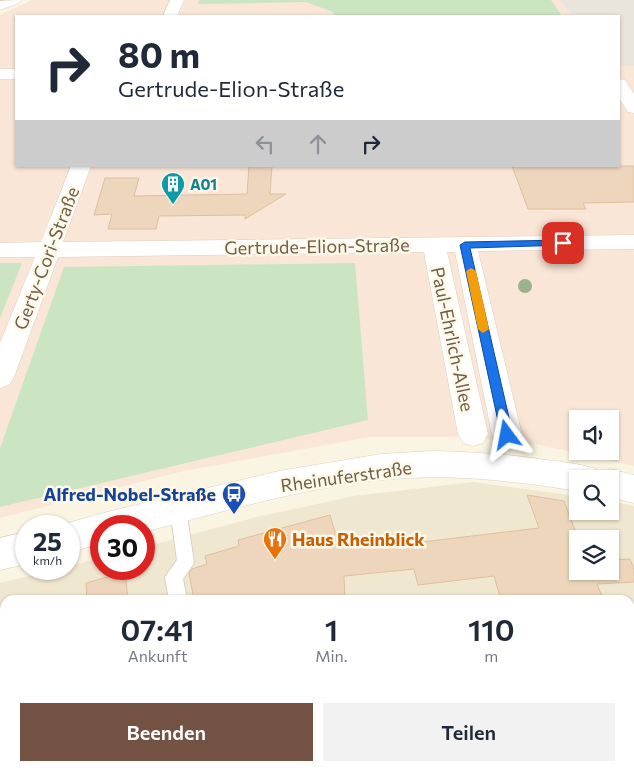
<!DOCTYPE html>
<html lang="de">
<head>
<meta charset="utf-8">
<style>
	body { margin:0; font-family:Commissioner,sans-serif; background:#f2f2f3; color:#1f2937; height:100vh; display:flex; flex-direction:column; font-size:19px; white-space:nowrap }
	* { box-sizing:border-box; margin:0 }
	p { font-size:16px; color:#747a83 }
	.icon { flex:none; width:28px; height:28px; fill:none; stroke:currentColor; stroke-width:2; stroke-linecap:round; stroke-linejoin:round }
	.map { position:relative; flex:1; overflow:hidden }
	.drawer { position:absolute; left:0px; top:595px; width:635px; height:176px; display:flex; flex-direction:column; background:#fff; border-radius:15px 15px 0 0; box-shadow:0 1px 4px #0004 }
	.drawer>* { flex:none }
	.top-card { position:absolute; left:15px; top:15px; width:605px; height:152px; border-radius:0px; box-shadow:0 1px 4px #0004; background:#fff; color:#1f2937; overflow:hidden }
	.fabs { position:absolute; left:569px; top:410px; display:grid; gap:10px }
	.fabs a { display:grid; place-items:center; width:50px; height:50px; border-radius:0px; background:#fff; box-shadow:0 1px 4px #0004; font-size:25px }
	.speed { position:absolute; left:15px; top:515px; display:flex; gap:10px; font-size:25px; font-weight:700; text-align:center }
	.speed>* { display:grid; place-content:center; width:65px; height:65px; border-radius:50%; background:#fff; box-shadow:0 1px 4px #0004; line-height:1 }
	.speed small { font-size:12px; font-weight:400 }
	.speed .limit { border:8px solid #d22; background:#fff; color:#111 }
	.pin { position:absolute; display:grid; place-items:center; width:42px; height:42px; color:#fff; margin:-21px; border-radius:10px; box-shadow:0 2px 8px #0006 }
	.me { position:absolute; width:55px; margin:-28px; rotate:347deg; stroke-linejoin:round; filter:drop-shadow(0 0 4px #0008) }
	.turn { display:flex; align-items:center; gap:18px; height:105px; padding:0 20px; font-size:22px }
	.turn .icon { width:65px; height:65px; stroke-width:2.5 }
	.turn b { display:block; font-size:35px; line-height:42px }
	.lanes { display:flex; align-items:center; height:48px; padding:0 20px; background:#0003; justify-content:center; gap:25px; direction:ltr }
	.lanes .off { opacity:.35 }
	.eta { display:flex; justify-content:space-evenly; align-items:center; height:85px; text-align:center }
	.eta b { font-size:30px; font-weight:600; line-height:35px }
	.button { display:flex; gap:10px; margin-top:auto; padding:10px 20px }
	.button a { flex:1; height:58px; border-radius:0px; background:#735243; color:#fff; font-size:20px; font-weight:600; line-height:58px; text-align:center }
	.button a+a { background:#f2f2f3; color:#1f2937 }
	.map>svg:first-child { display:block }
</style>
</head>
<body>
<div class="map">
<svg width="634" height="771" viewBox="0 0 634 771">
	<rect width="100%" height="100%" fill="#faf4e2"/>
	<path fill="#f0e7d1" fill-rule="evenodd" d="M473 482 577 496 578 511H610V501L634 506V667L630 665V600H5V720H0V583L57 569H69V566L101 558V569H144V547L257 517 354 496ZM578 539H610V571H578Z"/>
	<path fill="#f9e6d6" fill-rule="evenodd" d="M32 0H560L572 16H16V166H619V66H634V466L537 444 466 437H370L183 471 0 518V15ZM578 419H610V451H578Z"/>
	<path fill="#e9e4dc" d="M560 0H634V66H619V16H572Z"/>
	<g fill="#cbe5c2">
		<path d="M199 0H551L562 16H334L333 12 306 2 198 4Z"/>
		<path d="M0 263H22L0 318Z"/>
		<path d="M355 263 368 420 0 507V448L64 267Z"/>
		<path d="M630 665 634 667V771H0V749L5 751V766H630Z"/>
	</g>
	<g fill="#edd6bc" stroke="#dec09e">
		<path d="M249 166H272L270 194H286L245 219V215L159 216 156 229H108L112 214 94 215 105 178H139L134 196 247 194Z"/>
		<path d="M512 166H634V202L583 203 586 209H528Z"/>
		<path d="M527 495 564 501 576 533H580L582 539H578V571H610V560L630 559 634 569V582L597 584 602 596 501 600 494 576 418 585 414 569 344 576 345 600H194L189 573 192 569 207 564 205 556 239 546 238 540 330 515 338 542 394 535 396 545 539 528Z"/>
		<path d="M125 572 128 600H87L86 583Z"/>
	</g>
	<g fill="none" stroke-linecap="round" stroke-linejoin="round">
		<g stroke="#ddd1bf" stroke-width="2">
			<g id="service">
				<path d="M178 502 184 504 186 509 194 563 183 579 187 600H169L165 577 177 560 170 509 172 504Z"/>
				<path d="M56 766H87L85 771H54Z"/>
			</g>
		</g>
		<g stroke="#ddd1bf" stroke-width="1">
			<g id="minor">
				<path d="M170 0H184L177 16H163Z"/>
				<rect x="0" y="69" width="16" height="10"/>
				<path d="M619 79 625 80 634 94V113L628 112 619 98Z"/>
				<path d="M71 166H91L63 242 634 235V249L478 251 522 435 517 444 507 447 497 444 492 435 455 252H447L488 434 483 443 473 446 463 443 458 434 424 252 58 257 14 377 10 384 0 388V343L35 257H0V243L41 242Z"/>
			</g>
		</g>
		<g stroke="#ddd1bf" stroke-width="1">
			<g id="tertiary">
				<path d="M21 0 19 3 0 10V1Z"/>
				<path d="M432 451C471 452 509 454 547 460 564 462 580 464 596 469L598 475 610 469 634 475V503L610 497V479H578V491C521 482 465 475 407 478 318 483 230 510 144 532V526H101V544L69 552V526H57L111 511 279 471 381 454Z"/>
				<path d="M26 532V564L0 570V538Z"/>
			</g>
		</g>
		<use href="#service" fill="#fff" fill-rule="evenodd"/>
		<use href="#minor" fill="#fff" fill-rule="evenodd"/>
		<use href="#tertiary" fill="#fff" fill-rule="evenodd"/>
	</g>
	<circle fill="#9cb18d" cx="525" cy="286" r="7"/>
	<path fill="#1a73e8" stroke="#114b97" d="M563 240 568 243 567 245 470 248 513 435 511 439H503L501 435 460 245 465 242Z"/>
	<path fill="#f59e0b" d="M471 268 476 271 489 329 483 333 478 329 466 271Z"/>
	<defs>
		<g id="building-pin" transform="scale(1.25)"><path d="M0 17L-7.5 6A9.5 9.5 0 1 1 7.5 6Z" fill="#0f9aa8" stroke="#fdf8e7"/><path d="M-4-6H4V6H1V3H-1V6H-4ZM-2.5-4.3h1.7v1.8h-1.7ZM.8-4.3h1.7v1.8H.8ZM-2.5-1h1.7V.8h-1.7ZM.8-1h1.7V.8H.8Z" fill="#fff"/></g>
		<g id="bus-pin" transform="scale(1.25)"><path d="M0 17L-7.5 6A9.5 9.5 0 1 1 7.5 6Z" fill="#1a4fb4" stroke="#fdf8e7"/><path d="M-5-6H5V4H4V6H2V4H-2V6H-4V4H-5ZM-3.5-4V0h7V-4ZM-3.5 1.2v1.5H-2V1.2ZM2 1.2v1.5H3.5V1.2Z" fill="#fff"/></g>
		<g id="restaurant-pin" transform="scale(1.25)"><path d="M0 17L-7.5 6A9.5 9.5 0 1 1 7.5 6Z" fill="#e8710a" stroke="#fdf8e7"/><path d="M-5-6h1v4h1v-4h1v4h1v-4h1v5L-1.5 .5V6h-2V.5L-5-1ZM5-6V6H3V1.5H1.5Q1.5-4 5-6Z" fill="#fff"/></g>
	</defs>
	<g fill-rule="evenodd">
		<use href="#building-pin" x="173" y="184"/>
		<use href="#bus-pin" x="234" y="494"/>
		<use href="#restaurant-pin" x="275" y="539"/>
	</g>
	<g text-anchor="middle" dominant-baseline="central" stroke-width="5" stroke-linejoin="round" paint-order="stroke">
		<g font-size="15" font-weight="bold" fill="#0d838f" stroke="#fdf8e7" text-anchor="start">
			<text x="190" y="184">A01</text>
		</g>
		<g font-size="18" fill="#6f5d4b" stroke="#fdf8e7">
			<text transform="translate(317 246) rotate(-1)">Gertrude-Elion-Straße</text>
			<text transform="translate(46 258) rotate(-69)">Gerty-Cori-Straße</text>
			<text transform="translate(453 339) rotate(78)">Paul-Ehrlich-Allee</text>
			<text transform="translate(346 476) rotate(-8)">Rheinuferstraße</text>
		</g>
		<g font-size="18" font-weight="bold" fill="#164399" stroke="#fdf8e7" text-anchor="end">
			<text x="216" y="494">Alfred-Nobel-Straße</text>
		</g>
		<g font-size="18" font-weight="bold" fill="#c56008" stroke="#fdf8e7" text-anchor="start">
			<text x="292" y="539">Haus Rheinblick</text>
		</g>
	</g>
</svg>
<div class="fabs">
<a><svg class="icon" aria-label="sound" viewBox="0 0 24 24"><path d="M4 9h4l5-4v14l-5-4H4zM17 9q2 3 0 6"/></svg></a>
<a><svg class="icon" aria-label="search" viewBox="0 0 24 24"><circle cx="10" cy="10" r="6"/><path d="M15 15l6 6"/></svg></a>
<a><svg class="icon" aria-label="layers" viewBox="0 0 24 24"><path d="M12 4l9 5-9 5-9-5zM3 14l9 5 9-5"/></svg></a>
</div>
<div class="speed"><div>25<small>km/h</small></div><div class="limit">30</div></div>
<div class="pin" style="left:563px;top:243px;background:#d93025"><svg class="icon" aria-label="arrive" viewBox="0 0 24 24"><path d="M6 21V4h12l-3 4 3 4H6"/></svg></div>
<svg class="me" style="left:507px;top:435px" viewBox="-20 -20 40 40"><path d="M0-17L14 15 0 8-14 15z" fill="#1a73e8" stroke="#fff" stroke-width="4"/></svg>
<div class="top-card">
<div class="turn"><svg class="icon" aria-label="right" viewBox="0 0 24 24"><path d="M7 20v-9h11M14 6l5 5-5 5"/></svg><div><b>80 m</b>Gertrude-Elion-Straße</div></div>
<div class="lanes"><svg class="icon off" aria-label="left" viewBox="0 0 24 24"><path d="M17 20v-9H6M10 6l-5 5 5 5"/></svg><svg class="icon off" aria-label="ahead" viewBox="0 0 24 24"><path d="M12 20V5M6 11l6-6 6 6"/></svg><svg class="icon" aria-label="right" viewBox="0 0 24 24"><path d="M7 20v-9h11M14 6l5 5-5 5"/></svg></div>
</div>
<section class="drawer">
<div class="eta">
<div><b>07:41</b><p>Ankunft</p></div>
<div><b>1</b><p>Min.</p></div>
<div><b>110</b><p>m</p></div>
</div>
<div class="button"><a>Beenden</a><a>Teilen</a></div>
</section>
</div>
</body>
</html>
